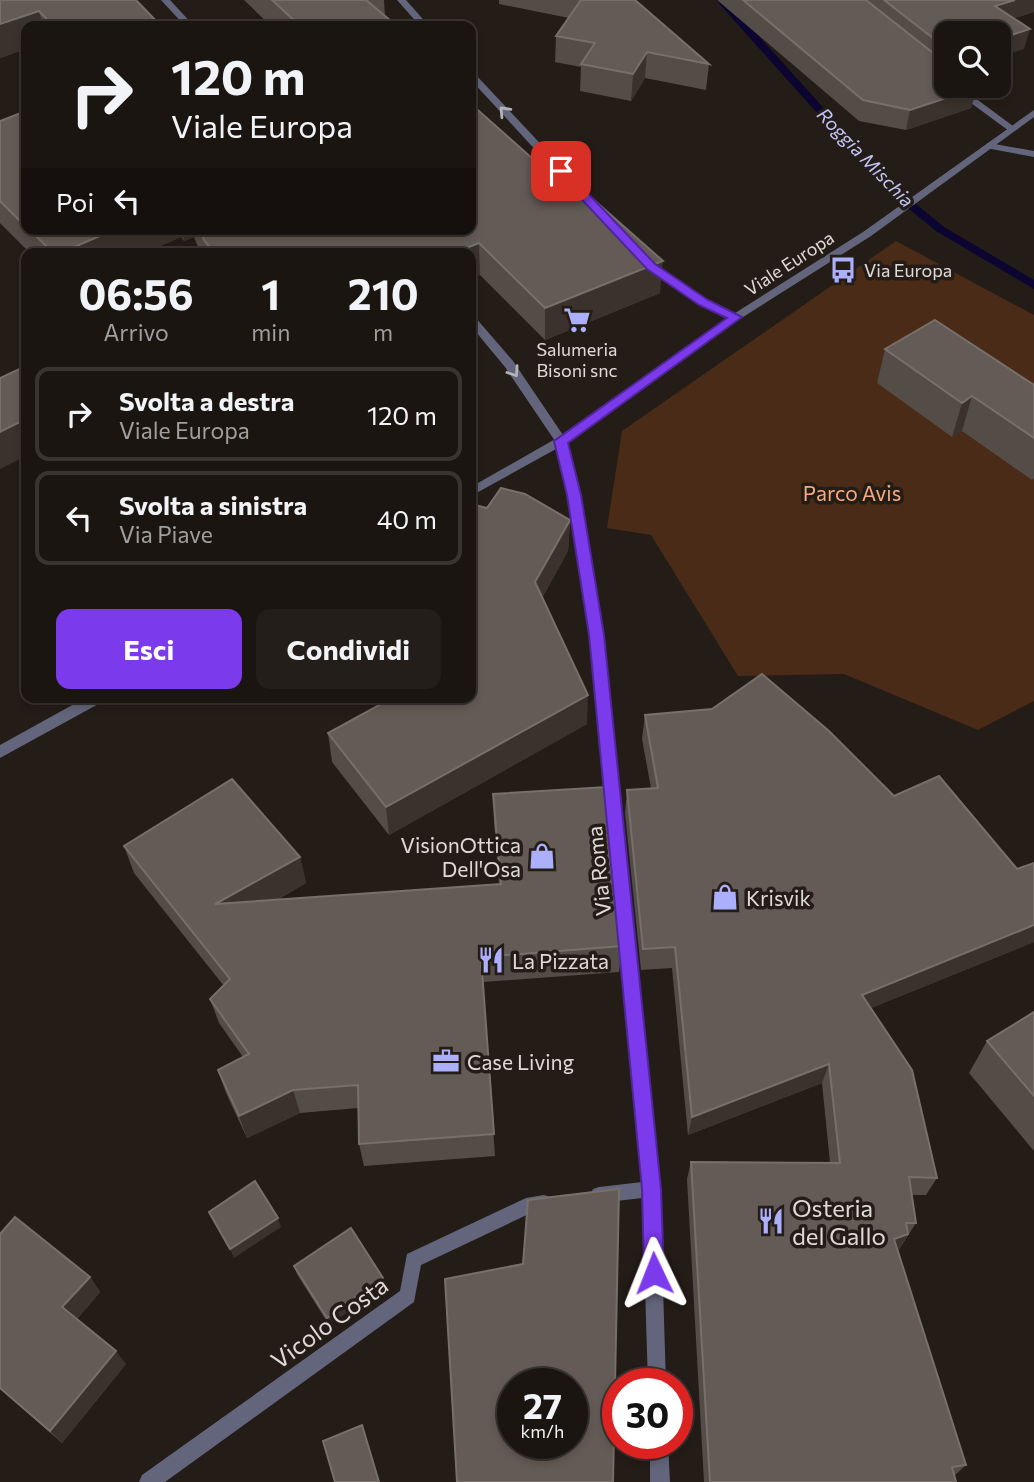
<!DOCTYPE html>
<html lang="it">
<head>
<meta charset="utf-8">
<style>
	body { margin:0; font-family:Commissioner,sans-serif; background:#241e1a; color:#f1f3f6; height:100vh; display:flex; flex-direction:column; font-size:26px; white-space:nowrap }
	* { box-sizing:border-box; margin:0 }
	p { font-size:23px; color:#a09f9f }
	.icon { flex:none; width:38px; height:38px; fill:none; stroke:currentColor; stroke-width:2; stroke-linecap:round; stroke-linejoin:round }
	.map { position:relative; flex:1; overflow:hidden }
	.side { position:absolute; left:21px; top:248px; width:455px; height:455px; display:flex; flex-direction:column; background:#1b1511; border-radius:14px; box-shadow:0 4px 10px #0003,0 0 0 2px #393431 }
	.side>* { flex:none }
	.banner { position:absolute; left:21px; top:21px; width:455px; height:214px; border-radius:14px; box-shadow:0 4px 10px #0003,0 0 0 2px #393431; background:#1b1511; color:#f1f3f6; overflow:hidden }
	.controls { position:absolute; left:934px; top:21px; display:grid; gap:14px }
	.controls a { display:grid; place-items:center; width:77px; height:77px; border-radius:14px; background:#1b1511; box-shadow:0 4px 10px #0003,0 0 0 2px #393431; font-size:35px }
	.speed { position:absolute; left:497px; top:1368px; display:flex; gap:14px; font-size:35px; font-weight:700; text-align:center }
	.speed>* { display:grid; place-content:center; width:91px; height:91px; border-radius:50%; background:#1b1511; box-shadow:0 4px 10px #0003,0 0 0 2px #393431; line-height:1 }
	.speed small { font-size:18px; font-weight:400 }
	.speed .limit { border:10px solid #d22; background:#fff; color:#111 }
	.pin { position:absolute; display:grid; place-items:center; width:60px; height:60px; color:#fff; margin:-30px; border-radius:14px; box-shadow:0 4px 10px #0006 }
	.me { position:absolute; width:77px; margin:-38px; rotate:358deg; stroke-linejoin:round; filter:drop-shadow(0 0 5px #0008) }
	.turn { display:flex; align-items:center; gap:24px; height:147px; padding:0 35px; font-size:32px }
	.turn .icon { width:91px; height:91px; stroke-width:2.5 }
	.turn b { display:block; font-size:49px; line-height:60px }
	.then { display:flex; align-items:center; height:66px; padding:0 35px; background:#0003; gap:14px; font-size:26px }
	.eta { display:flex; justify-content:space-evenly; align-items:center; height:119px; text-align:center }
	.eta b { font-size:42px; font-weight:700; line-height:49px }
	.button { display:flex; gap:14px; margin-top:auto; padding:14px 35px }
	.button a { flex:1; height:80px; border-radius:14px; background:#7c3aed; color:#fff; font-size:28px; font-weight:700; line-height:80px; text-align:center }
	.button a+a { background:#241e1a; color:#f1f3f6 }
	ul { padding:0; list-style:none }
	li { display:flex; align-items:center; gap:21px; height:94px; margin:0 14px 10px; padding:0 21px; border:4px solid #393431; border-radius:14px }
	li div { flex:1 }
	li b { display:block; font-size:26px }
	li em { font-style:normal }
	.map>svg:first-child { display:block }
</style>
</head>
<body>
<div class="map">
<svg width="1034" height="1482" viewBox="0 0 1034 1482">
	<rect width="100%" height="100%" fill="#241c17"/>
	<path fill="#492b17" d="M896 241 1034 315V701L978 730 844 674 738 676 651 535 607 528 622 431Z"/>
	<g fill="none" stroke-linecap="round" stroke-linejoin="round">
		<path fill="#0c0531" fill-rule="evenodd" d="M716 0H726L894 186 944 227 1034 280V289L936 231 886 190Z"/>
		<g fill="#63657c" fill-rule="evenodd">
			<path d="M651 1181 657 1183 660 1189 657 1195 651 1197 599 1203 593 1201 590 1195 593 1189 599 1187Z"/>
			<path d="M544 1195 550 1197 553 1203 550 1209 533 1212 421 1265 414 1302 165 1482H139L142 1475 400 1291 407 1254 526 1198Z"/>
		</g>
		<g fill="#63657c" fill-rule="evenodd">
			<path d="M161 0H170L194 26H185Z"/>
			<path d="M397 0H406L429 26H420Z"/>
			<path d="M471 72 474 73 585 191V195H577L471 80Z"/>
			<path d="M948 86H959L1017 129 1009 131Z"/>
			<path d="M989 143 1034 151V157L986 148V144Z"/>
			<path d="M648 261 708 301 742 317 740 319C716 322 665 280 644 266V262Z"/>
			<path d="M471 316 475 317 513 361 567 441 580 495 604 635 660 1189 666 1384H648L642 1189 590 635 568 495 555 441 505 367 471 326Z"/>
			<path d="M650 1444H668L670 1482H650Z"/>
		</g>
		<g fill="#63657c" fill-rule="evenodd">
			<path d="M1034 110V117L871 236 740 319 565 444 471 496V487L557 438 732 315 863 232Z"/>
			<path d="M85 698H104L102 702 0 758V745Z"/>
		</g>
	</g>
	<g fill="#544c46">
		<path d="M0 0 161 26H26V49L0 58Z"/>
		<path d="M244 0H384L385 16 397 26H271Z"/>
		<path d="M499 0H635L709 64 706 90 645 78 631 101 580 91 581 67 555 62 556 36 569 18 499 4Z"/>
		<path d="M717 0H1034V12L1014 18 1024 49 947 33V86L977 88 971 108 906 130 859 121Z"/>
		<path d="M26 111V229H471L533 159 566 175V180L660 293 545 340 480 275 471 254H201L194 237 184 241 181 237 141 254H31L0 223V121Z"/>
		<path d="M885 349 1034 385V478L1032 480 962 431 952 437 877 383Z"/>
		<path d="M487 508 570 520 568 551 542 598 587 724 389 835 332 762 328 733 471 698Z"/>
		<path d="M645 715 1034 942 871 1008 937 1178 926 1195H912L916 1223 898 1251 966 1465 954 1476 956 1482H704L687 1179 691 1162 830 1163 822 1083 688 1135 672 968 641 970 625 813 627 790 651 788 642 739Z"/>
		<path d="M493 794 622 946 619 972 483 982 495 1156 364 1166 359 1144 358 1108 300 1113 247 1138 226 1093 218 1070 243 1057 219 1023 210 999 224 986 134 873 124 846 300 857 306 883 277 900 499 884 494 822Z"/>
		<path d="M1034 1012V1151L969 1073 987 1041Z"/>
		<path d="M0 1234 90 1277 100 1292 77 1319 126 1364 62 1443 0 1389Z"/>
		<path d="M294 1266 383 1278 385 1285 329 1325 297 1274Z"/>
	</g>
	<g fill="#3b322d">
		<path d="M1015 0H1034V12L990 26 995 6Z"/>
		<path d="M39 11 43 26H26V49L0 58V24Z"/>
		<path d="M1030 29 1024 49 999 57V39Z"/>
		<path d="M647 52 645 78 631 101 633 74Z"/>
		<path d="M977 88 971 108 906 130 910 110Z"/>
		<path d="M116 229H179L181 237 141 254H58Z"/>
		<path d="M182 229H192L194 237 184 241Z"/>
		<path d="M479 243 480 275 471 279V254H451Z"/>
		<path d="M663 261 660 293 545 340V308Z"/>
		<path d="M972 396 962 431 952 437 962 403Z"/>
		<path d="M26 419V456L0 469V432Z"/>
		<path d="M570 520 568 551 534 612 535 582Z"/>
		<path d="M588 695 587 724 389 835 386 807Z"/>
		<path d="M300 857 306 883 223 930 215 904Z"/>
		<path d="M1034 925V942L854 1015 862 995Z"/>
		<path d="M829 1064 822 1083 688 1135 692 1117Z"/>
		<path d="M293 1090 300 1113 247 1138 239 1116Z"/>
		<path d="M278 1218 281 1227 234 1258 230 1249Z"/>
		<path d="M908 1234 898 1251 884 1256 894 1239Z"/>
		<path d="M90 1277 100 1292 74 1322 62 1307Z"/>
		<path d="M383 1278 385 1285 329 1325 327 1318Z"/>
		<path d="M116 1351 126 1364 62 1443 50 1431Z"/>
	</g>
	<g fill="#645b56" stroke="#776f6a" stroke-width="2" fill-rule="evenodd">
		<path d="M0 0H136L161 26H53L39 11 0 24Z"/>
		<path d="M272 0H366L397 26H300Z"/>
		<path d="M581 0H635L709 64 647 52 633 74 581 64 595 43 556 36Z"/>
		<path d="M743 0H866L947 64V86H974L977 88 910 110 863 100Z"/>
		<path d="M884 0H1015L995 6 1030 29 999 39V33H947V49Z"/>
		<path d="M471 104 533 159 543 155 566 175 562 181 569 178 663 261 545 308 479 243 451 254H215L204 240 199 229H471Z"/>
		<path d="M26 111V227L0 201V121Z"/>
		<path d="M29 229H116L58 254H54Z"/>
		<path d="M935 320 1034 385V438L972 396 962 403 885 349Z"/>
		<path d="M26 366V419L0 432V378Z"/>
		<path d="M501 488 525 494 570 520 535 582 588 695 386 807 328 733 392 698H471V504L487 508Z"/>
		<path d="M762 674 829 731 894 796 939 776 1017 869 1034 863V925L862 995 912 1070 937 1178 909 1177 916 1223H906L908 1234 894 1239 966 1465 952 1467 956 1482H710L691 1162 840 1163 829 1064 692 1117 675 947 643 949 627 790 658 788 645 715 712 709Z"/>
		<path d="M232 779 300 857 215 904 501 884 493 794 606 787 622 946 481 957 494 1134 359 1144 358 1085 293 1090 239 1116 218 1070 249 1054 210 999 230 979 124 846Z"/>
		<path d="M1034 1012V1096L987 1041Z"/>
		<path d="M255 1181 278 1218 230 1249 209 1212Z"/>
		<path d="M619 1189 613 1482H457L445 1279 523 1264 528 1200ZM513 1384H572V1444H513Z"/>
		<path d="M15 1217 90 1277 62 1307 116 1351 50 1431 0 1388V1234Z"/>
		<path d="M351 1228 383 1278 327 1318 294 1266Z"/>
		<path d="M362 1425 379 1482H335L323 1441Z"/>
	</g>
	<defs><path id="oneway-chevron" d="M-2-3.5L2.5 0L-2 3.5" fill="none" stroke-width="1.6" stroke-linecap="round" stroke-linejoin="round" transform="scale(1.75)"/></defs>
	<g stroke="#b4b1b7">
		<use href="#oneway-chevron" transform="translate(504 111) rotate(-133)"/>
		<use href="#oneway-chevron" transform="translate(514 372) rotate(56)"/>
	</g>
	<path fill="#7c3aed" stroke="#51269a" stroke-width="2" d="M557 169H565L655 264 708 300 742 317 568 443 581 495 604 635 661 1189 664 1273 661 1280 654 1283 647 1280 644 1273 642 1189 589 635 567 495 554 441 727 318 699 305 647 269 557 173Z"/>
	<defs>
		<g id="bus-bare" transform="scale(2.1)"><path d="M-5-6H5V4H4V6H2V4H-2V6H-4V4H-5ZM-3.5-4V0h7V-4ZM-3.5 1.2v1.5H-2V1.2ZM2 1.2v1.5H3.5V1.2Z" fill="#acaffb" stroke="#241c17" stroke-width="2.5" paint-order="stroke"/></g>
		<g id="supermarket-bare" transform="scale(2.1)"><path d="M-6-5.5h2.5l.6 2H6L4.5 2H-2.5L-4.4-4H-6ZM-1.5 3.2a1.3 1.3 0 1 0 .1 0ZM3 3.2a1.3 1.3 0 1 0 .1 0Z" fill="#acaffb" stroke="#241c17" stroke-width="2.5" paint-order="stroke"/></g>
		<g id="shop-bare" transform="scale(2.1)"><path d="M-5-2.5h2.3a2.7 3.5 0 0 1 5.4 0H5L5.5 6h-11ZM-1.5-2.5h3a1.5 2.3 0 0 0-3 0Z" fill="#acaffb" stroke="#241c17" stroke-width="2.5" paint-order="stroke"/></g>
		<g id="restaurant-bare" transform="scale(2.1)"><path d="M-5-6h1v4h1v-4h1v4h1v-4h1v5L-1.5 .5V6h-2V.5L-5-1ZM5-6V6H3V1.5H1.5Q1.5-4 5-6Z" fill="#acaffb" stroke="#241c17" stroke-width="2.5" paint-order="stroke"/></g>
		<g id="office-bare" transform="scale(2.1)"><path d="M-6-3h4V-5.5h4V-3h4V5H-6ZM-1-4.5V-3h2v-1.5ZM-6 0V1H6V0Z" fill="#acaffb" stroke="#241c17" stroke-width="2.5" paint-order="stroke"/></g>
	</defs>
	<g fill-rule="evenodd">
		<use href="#bus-bare" x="843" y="270"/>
		<use href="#supermarket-bare" x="577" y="320"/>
		<use href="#shop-bare" x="542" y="856"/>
		<use href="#shop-bare" x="725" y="897"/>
		<use href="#restaurant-bare" x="491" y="960"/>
		<use href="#office-bare" x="446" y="1061"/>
		<use href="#restaurant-bare" x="771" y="1221"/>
	</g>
	<g text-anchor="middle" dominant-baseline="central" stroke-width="7" stroke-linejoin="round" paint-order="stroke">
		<g font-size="18" fill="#e0dad7" stroke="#241c17">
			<text transform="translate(789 263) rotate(-33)">Viale Europa</text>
		</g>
		<g font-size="18" fill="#e0dad7" stroke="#241c17" text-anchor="start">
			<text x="864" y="270">Via Europa</text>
			<text x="577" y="349" text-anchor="middle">Salumeria<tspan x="577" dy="21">Bisoni snc</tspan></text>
		</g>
		<g font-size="19" font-style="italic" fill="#c1c5f5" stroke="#241c17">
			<text transform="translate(866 157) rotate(46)">Roggia Mischia</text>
		</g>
		<g font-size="21" fill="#f9ab7a" stroke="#241c17">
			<text x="852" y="492">Parco Avis</text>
		</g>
		<g font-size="21" fill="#e0dad7" stroke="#241c17" text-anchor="start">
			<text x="521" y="844" text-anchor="end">VisionOttica<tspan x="521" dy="24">Dell'Osa</tspan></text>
			<text x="746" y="897">Krisvik</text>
			<text x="512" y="960">La Pizzata</text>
			<text x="467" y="1061">Case Living</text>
		</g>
		<g font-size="21" fill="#e0dad7" stroke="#241c17">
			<text transform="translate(598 871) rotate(-96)">Via Roma</text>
		</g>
		<g font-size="24" fill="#e0dad7" stroke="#241c17" text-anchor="start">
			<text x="792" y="1207">Osteria<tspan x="792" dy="28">del Gallo</tspan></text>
		</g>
		<g font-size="24" fill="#e0dad7" stroke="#241c17">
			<text transform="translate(329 1322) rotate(-36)">Vicolo Costa</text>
		</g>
	</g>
</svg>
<div class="controls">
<a><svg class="icon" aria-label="search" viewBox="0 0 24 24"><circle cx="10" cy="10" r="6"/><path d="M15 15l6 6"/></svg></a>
</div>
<div class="speed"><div>27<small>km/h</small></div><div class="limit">30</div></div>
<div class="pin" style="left:561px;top:171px;background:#d93025"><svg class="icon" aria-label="arrive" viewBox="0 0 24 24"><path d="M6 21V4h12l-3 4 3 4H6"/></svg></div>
<svg class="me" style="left:654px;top:1273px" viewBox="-20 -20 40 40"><path d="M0-17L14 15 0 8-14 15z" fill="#7c3aed" stroke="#fff" stroke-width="4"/></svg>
<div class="banner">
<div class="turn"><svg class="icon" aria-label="right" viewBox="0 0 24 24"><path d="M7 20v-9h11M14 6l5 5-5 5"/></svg><div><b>120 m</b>Viale Europa</div></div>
<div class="then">Poi<svg class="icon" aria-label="left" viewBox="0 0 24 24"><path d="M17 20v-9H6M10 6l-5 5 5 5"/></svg></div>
</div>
<section class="side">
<div class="eta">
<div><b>06:56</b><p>Arrivo</p></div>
<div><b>1</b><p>min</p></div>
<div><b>210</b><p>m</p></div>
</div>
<ul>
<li><svg class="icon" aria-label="right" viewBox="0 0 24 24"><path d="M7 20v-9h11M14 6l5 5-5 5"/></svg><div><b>Svolta a destra</b><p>Viale Europa</p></div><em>120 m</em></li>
<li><svg class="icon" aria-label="left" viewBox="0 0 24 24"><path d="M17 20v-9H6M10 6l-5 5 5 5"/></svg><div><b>Svolta a sinistra</b><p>Via Piave</p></div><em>40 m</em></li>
</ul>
<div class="button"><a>Esci</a><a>Condividi</a></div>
</section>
</div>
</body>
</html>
